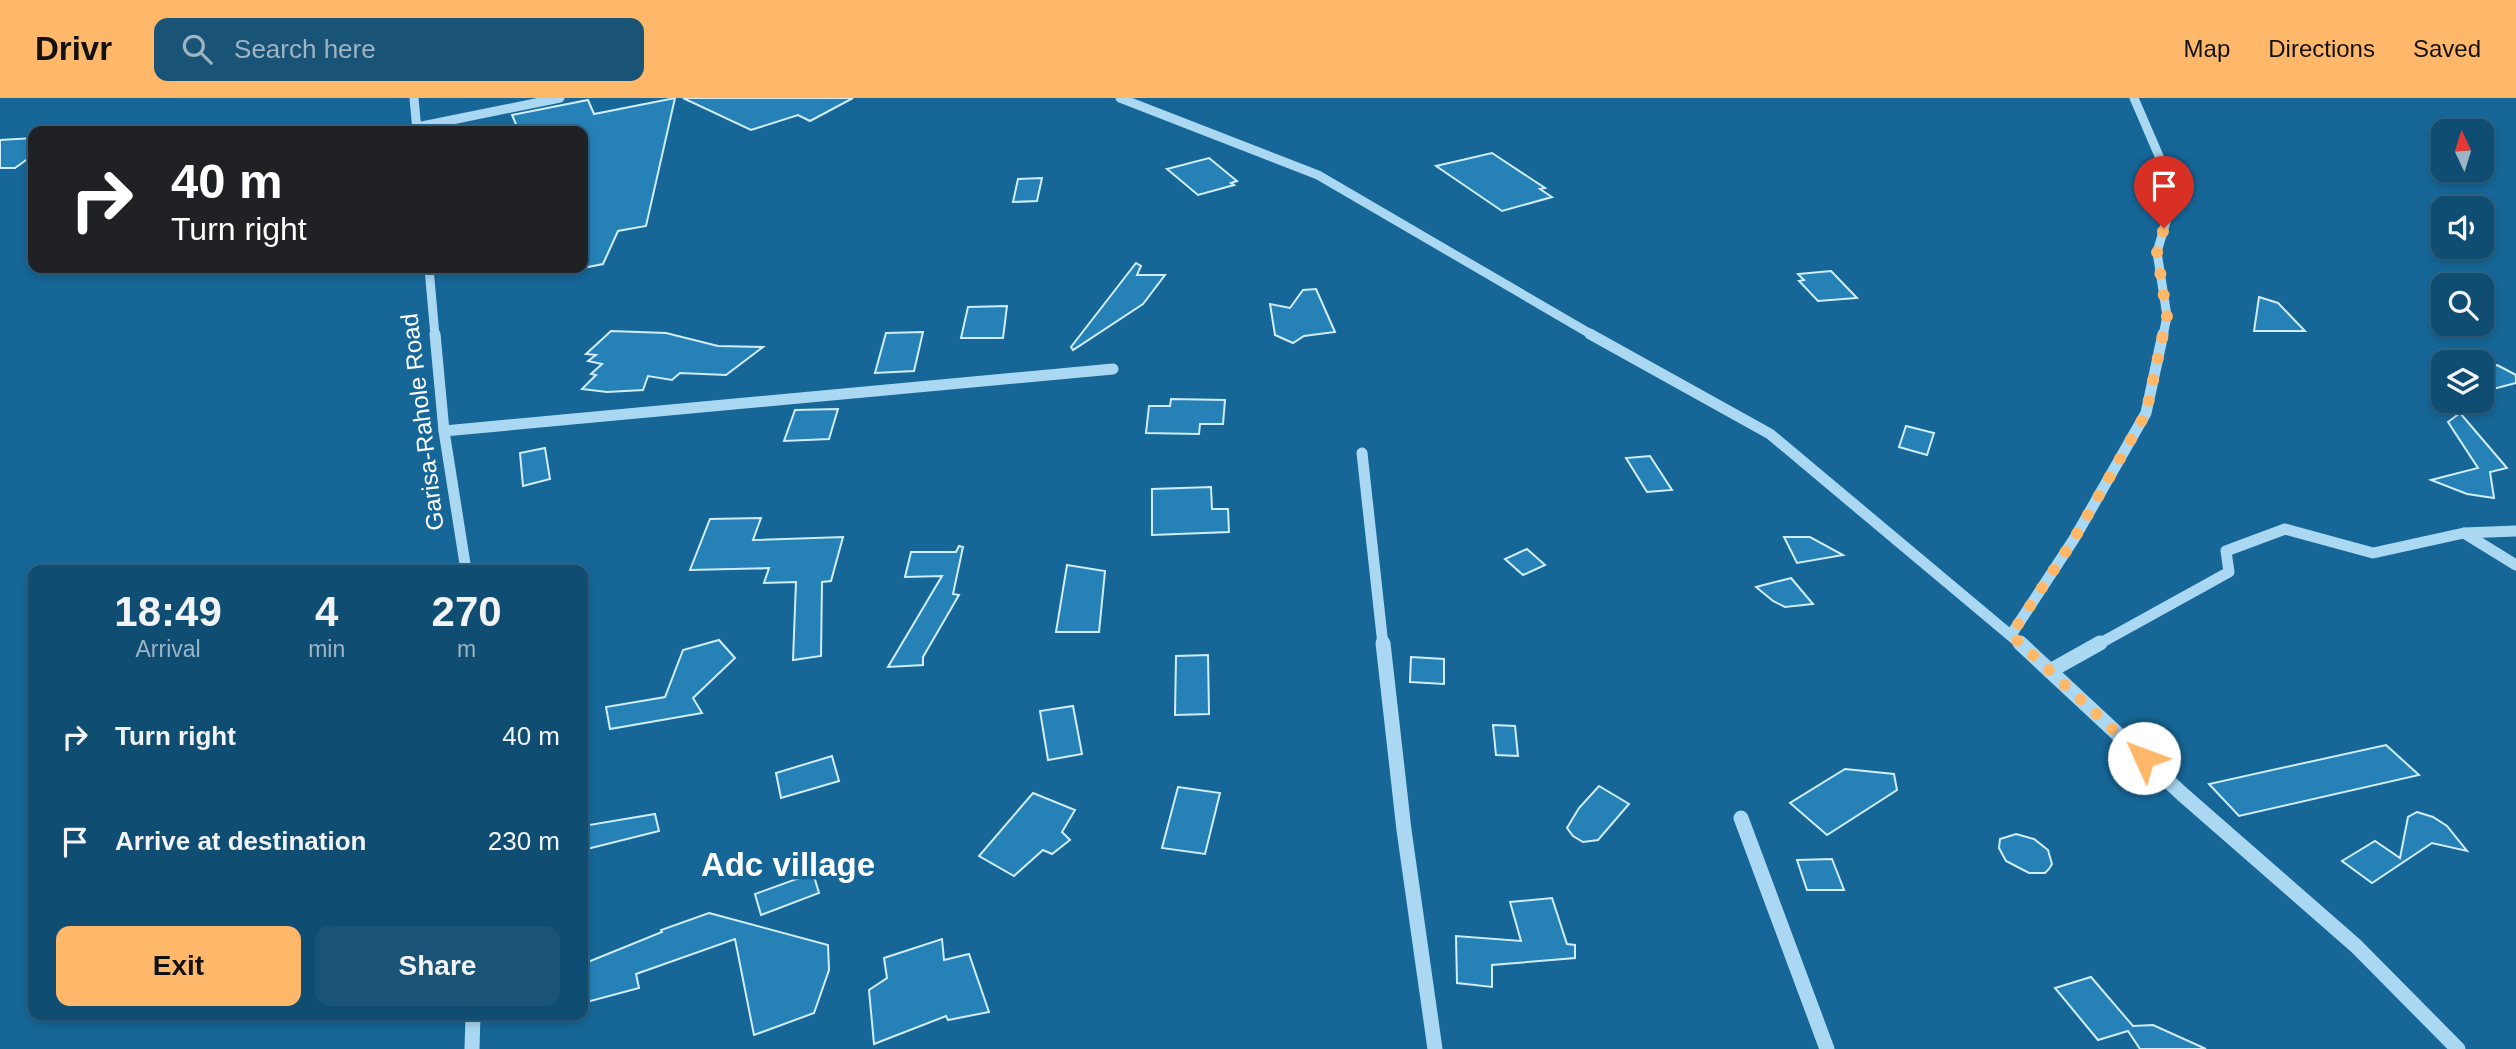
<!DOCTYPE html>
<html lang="en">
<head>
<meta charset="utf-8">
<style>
	body { margin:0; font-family:Helvetica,sans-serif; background:#195477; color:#f1f3f6; height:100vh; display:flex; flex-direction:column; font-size:26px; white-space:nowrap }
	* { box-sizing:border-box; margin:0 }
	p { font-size:23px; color:#9cb4c4 }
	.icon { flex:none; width:38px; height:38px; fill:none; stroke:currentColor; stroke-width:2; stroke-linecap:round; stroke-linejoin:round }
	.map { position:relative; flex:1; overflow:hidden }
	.sheet { position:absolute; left:28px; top:467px; width:560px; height:455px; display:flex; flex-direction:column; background:#104d72; border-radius:14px; box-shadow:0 4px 10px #0003,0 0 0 2px #306484 }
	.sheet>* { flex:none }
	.banner { position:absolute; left:28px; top:28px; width:560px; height:147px; border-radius:14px; box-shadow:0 4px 10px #0003,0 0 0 2px #306484; background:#202124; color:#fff; overflow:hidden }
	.needle { width:46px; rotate:356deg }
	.fabs { position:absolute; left:2431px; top:21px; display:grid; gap:14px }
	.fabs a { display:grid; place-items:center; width:63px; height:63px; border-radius:14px; background:#104d72; box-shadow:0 4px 10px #0003,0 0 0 2px #306484; font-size:35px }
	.pin { position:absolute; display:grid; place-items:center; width:60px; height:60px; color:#fff; margin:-72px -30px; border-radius:50% 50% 50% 0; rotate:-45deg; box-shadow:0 0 7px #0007 }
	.pin .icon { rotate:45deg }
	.me { position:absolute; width:77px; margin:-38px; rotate:313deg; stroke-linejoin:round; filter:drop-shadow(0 0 5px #0008) }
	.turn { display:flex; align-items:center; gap:24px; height:147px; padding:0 28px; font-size:32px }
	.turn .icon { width:91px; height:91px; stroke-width:2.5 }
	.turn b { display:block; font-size:49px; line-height:60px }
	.eta { display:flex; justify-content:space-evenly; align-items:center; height:119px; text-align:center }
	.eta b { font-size:42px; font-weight:700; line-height:49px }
	.primary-button { display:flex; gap:14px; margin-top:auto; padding:14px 28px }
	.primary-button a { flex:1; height:80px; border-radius:14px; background:#ffb86a; color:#111; font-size:28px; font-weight:700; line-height:80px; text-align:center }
	.primary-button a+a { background:#195477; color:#f1f3f6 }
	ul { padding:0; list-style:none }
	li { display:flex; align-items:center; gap:21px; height:105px; padding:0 28px }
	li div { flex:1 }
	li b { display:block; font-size:26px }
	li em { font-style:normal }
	header { display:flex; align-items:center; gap:42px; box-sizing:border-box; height:98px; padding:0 35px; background:#ffb86a; color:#111 }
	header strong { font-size:33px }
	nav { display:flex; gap:38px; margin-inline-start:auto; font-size:24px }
	.search { width:490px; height:63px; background:#195477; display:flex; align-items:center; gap:18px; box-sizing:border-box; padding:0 24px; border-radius:14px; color:#9cb4c4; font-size:26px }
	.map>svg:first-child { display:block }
</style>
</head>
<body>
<header>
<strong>Drivr</strong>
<div class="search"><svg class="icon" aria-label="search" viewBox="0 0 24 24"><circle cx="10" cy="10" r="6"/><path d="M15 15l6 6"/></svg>Search here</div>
<nav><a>Map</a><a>Directions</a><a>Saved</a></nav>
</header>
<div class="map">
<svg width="2516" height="951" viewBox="0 0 2516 951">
	<rect width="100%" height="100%" fill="#166798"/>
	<g fill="#2581b6" stroke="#d1edfc" stroke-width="2">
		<path d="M675 0 646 128 618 133 603 166 583 170V33H519L512 17 588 2 594 16Z"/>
		<path d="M683 0H853L810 23 798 17 751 32Z"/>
		<path d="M33 40V57L15 70H0V42Z"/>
		<path d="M1492 55 1545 90 1540 91 1552 99 1502 113 1436 68Z"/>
		<path d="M1209 60 1237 83 1231 85 1234 87 1198 97 1167 71Z"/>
		<path d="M1042 80 1037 103 1013 104 1018 81Z"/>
		<path d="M1136 165 1141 168 1137 177H1165L1143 206 1073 252 1071 249Z"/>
		<path d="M1831 173 1857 200 1818 203 1799 183 1804 182 1798 176Z"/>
		<path d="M1316 191 1335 234 1304 238 1293 245 1275 237 1270 206 1290 210 1303 192Z"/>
		<path d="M2259 199 2278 205 2305 233H2254Z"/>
		<path d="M1007 208 1003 240H961L968 209Z"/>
		<path d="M611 233 666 235 718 248 763 249 726 277 680 275 672 282 648 278 643 292 607 294 582 291 596 277 591 276 602 266 588 263 596 257 586 256Z"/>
		<path d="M923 234 914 273 875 275 886 235Z"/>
		<path d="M2497 267 2516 277V285L2493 291 2482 285V271Z"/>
		<path d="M1171 301 1225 302 1223 326H1200L1199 336 1146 335 1149 308H1170Z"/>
		<path d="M838 311 829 341 784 343 795 312Z"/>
		<path d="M2460 315 2507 370 2490 374 2494 400 2467 396 2431 382 2478 370 2448 324Z"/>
		<path d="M1906 328 1934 335 1927 357 1899 349Z"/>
		<path d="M545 350 550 381 523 388 520 355Z"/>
		<path d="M1650 358 1672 392 1647 394 1626 360Z"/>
		<path d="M1211 389 1212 411H1228L1229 434 1152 437V391Z"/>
		<path d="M761 420 753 442 843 439 831 483 822 484 821 558 793 562 796 484 764 485 769 470 690 472 710 421Z"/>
		<path d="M1784 439H1810L1843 457 1797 465Z"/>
		<path d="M959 448 963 449 953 496 959 497 923 559V567L888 569 942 478 905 479 911 454H956Z"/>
		<path d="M1527 451 1545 467 1523 477 1505 461Z"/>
		<path d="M1067 467 1105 473 1099 534H1056Z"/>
		<path d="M1791 480 1813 506 1785 509 1773 503 1756 489Z"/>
		<path d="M719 542 735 560 693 600 702 615 610 631 606 609 665 599 683 552Z"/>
		<path d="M1208 557 1209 616 1175 617 1176 558Z"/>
		<path d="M1411 559 1444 561V586L1410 584Z"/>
		<path d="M1073 608 1082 656 1048 662 1040 613Z"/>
		<path d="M1493 627 1515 628 1518 658 1496 657Z"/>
		<path d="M2386 647 2419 677 2239 718 2209 686Z"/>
		<path d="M832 658 839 683 781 700 776 675Z"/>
		<path d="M1845 671 1894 676 1897 692 1827 737 1790 705Z"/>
		<path d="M1599 688 1629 706 1598 742 1583 744 1573 738 1567 730 1579 710Z"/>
		<path d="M1178 689 1220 695 1205 756 1162 750Z"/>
		<path d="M1033 695 1075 712 1062 734 1070 742 1052 756 1043 752 1014 778 979 758Z"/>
		<path d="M2417 714 2433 719 2447 728 2467 753 2432 745 2372 785 2342 763 2375 743 2400 760 2408 719Z"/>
		<path d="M655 716 659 733 583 752V728Z"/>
		<path d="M2016 736 2034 741 2048 752 2052 766 2049 771 2045 775H2029L2006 763 1999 750 2000 741Z"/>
		<path d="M1832 761 1844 792H1807L1797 762Z"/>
		<path d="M813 775 819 795 761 817 755 796Z"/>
		<path d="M1552 800 1567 846 1575 847V860L1492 867V889L1457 885 1456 838 1521 843 1510 804Z"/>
		<path d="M709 815 828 847 829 872 814 915 754 937 735 841 636 876 639 890 583 905V866L662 834 661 832Z"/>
		<path d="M942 841 944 862 969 856 989 914 948 922 946 918 874 946 869 892 887 880 884 860Z"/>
		<path d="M2091 879 2133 928 2153 927 2206 951H2140L2128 933 2098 942 2055 890Z"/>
	</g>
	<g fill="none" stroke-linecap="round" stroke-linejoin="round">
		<g stroke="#aad8f2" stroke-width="9">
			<path d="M414 0 417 33"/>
			<path d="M1120 0 1318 77 1594 238"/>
			<path d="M2134 0 2159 58 2171 107 2157 154 2167 218 2163 238"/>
			<path d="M417 29 560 0"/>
			<path d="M429 170 435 238"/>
		</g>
		<g stroke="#aad8f2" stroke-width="11">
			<path d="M435 236 444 333 466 472"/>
			<path d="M1590 236 1770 336 2022 547"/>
			<path d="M444 333 1113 271"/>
			<path d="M1362 355 1383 547"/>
			<path d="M2464 435 2516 433"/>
			<path d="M2011 537 2074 441 2146 315 2163 236"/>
			<path d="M2097 547 2229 474 2226 453 2285 431 2373 455 2464 435 2516 467"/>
		</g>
		<g stroke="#aad8f2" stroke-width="15">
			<path d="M1383 545 1404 732 1435 951"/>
			<path d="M2020 545 2181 695 2356 848 2458 951"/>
			<path d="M2050 573 2100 545"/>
			<path d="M1741 720 1827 951"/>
			<path d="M472 951 473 917"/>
		</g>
	</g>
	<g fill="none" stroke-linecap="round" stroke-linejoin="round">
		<path stroke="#ffb86a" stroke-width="12" stroke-dasharray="0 21.6" d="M2144 660 2011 537 2074 441 2146 315 2167 218 2157 154 2164 130"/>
	</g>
	<g text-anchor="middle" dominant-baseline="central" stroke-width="7" stroke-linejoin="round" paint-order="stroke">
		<g font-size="24" fill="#fff" stroke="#166798">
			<text transform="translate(422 324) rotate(-97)">Garisa-Rahole Road</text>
		</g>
		<g font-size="33" font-weight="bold" fill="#fff" stroke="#166798">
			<text x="788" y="766">Adc village</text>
		</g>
	</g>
</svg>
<div class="fabs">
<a><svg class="needle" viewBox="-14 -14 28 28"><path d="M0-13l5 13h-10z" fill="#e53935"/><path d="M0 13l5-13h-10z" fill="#9cb4c4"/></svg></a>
<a><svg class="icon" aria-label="sound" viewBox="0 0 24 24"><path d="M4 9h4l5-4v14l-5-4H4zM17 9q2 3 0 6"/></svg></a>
<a><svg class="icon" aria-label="search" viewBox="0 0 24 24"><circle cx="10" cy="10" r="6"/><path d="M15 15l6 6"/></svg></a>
<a><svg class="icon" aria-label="layers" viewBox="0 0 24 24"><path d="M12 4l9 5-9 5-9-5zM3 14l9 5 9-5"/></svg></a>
</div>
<div class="pin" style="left:2164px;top:130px;background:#d93025"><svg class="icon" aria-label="arrive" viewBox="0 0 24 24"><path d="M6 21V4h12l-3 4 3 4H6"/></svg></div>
<svg class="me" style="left:2144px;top:660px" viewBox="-20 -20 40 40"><circle r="19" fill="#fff"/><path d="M0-13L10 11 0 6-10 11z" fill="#ffb86a"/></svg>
<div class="banner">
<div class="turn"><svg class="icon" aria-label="right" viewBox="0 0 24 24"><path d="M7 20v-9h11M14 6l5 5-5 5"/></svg><div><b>40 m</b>Turn right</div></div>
</div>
<section class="sheet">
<div class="eta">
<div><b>18:49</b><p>Arrival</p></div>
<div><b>4</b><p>min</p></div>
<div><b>270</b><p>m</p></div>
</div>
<ul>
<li><svg class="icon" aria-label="right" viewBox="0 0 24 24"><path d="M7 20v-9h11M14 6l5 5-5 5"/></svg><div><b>Turn right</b></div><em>40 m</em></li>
<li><svg class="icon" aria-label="arrive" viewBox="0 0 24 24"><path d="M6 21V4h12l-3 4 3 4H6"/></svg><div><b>Arrive at destination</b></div><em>230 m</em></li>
</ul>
<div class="primary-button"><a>Exit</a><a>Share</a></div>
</section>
</div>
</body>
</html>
